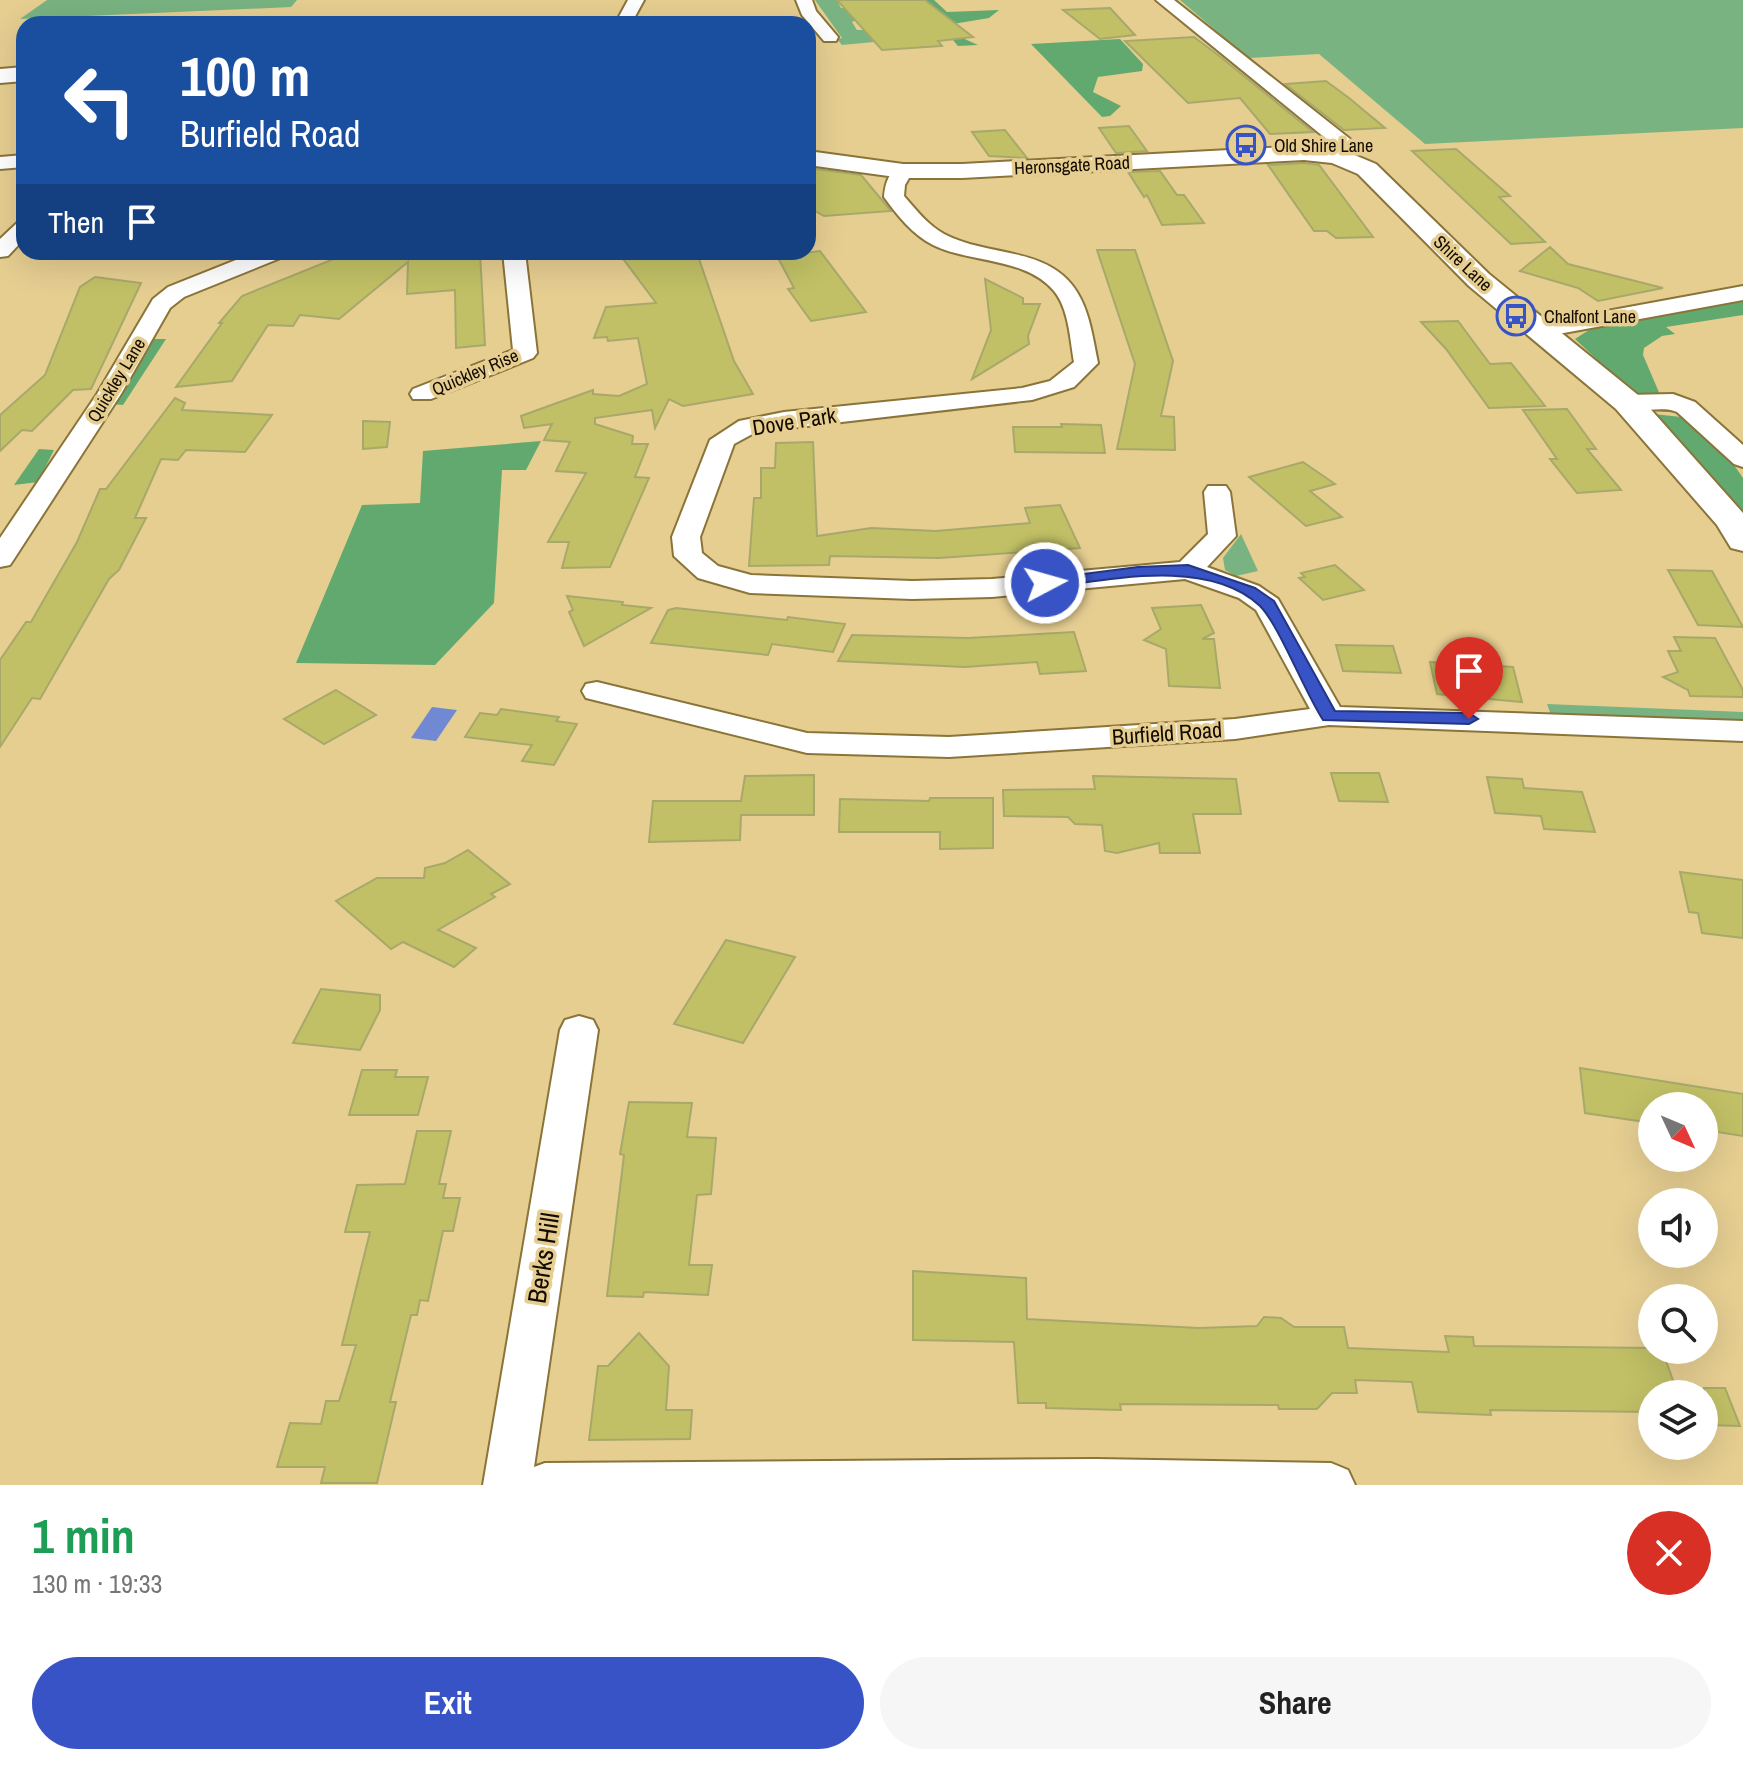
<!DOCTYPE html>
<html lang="en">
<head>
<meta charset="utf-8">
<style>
	body { margin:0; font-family:"Archivo Narrow",sans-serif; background:#f6f6f6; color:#222; height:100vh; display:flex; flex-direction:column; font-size:30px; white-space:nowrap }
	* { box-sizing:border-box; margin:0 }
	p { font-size:26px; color:#767676 }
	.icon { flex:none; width:44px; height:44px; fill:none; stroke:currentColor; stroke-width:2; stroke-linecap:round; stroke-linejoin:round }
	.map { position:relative; height:1485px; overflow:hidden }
	.side { display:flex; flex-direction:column; background:#fff; flex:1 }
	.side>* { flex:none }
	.banner { position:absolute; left:16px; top:16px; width:800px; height:244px; border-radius:24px; box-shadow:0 8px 32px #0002; background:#1a4fa0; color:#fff; overflow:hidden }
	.needle { width:52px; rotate:134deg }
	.fabs { position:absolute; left:1638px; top:1092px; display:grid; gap:16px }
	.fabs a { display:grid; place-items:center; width:80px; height:80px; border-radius:50%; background:#fff; box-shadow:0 8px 32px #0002; font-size:40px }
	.pin { position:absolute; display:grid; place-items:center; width:68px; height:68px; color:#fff; margin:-82px -34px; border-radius:50% 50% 50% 0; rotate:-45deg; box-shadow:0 0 8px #0007 }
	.pin .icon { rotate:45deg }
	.me { position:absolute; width:88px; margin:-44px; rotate:84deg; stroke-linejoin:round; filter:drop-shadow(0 0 6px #0008) }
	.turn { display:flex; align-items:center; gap:28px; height:168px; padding:0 32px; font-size:36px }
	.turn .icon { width:104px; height:104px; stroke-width:2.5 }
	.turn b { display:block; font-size:56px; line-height:68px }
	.then { display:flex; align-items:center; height:76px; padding:0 32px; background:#0003; gap:16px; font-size:30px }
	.round { display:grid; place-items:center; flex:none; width:84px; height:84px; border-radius:42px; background:#f6f6f6 }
	.headline { display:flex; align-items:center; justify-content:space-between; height:136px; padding:0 32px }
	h1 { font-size:48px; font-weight:700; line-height:60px; color:#1e9e55 }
	.button { display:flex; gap:16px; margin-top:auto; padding:16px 32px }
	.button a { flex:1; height:92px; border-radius:48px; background:#3853c5; color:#fff; font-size:32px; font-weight:700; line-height:92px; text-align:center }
	.button a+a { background:#f6f6f6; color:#222 }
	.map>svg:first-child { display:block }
</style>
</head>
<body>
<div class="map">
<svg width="1743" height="1485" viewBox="0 0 1743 1485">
	<rect width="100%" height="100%" fill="#e6ce91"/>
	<g fill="#79b382">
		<path d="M47 0H297L291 7 20 19Z"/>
		<path d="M815 0H837L841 8H848L857 20 852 22 857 30H865L874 42 842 45 837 39 842 38Z"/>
		<path d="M1180 0H1743V128L1425 144 1319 54 1248 58Z"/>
		<path d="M1241 534 1258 571 1236 576 1225 570 1223 558Z"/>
		<path d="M1547 704 1743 712V723L1551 715Z"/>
	</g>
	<g fill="#61a96e">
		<path d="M919 0H934L947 12 999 10 989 18 953 24 958 36 978 45 958 46Z"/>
		<path d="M1120 39 1143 64 1142 71 1098 77 1093 92 1121 106 1110 116 1102 117 1031 44Z"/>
		<path d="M1743 298V315L1666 327 1675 334 1662 336 1644 348 1643 355 1661 397 1638 398 1575 339 1592 328Z"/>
		<path d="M153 339H166L123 405 111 404Z"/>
		<path d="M1654 414 1690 418 1725 452 1743 478V517Z"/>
		<path d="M541 441 526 470H502L494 603 435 665 296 663 362 505 420 503 423 451Z"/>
		<path d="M39 449 54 450 38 482 14 485Z"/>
	</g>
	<path fill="#7089d2" d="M432 707 457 710 436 741 411 738Z"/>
	<g fill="#c1c066" stroke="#a8a86b" stroke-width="2">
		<path d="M837 0H925L973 37 938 41 942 46 882 50Z"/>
		<path d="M1110 8 1135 35 1100 39 1063 10Z"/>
		<path d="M1194 37 1218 55 1313 132 1270 134 1240 98 1188 103 1125 41Z"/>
		<path d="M1326 81 1349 98 1385 128 1344 130 1285 84Z"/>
		<path d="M1129 126 1147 151 1116 153 1099 128Z"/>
		<path d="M1005 130 1027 158 989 156 972 132Z"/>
		<path d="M1456 149 1510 196 1499 197 1545 242 1511 244 1412 151Z"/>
		<path d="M1304 163 1319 165 1373 237 1336 238 1327 231H1314L1268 165Z"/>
		<path d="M808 168 861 175 891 211 824 216 808 207Z"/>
		<path d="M1160 171 1177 195H1184L1204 223 1162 225 1147 195 1144 197 1128 172Z"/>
		<path d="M1550 247 1568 264 1663 288 1598 301 1578 288 1520 271Z"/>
		<path d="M1097 250H1135L1173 361 1161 416 1174 417 1175 450 1117 449 1135 364Z"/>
		<path d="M820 251 866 312 811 321 788 289 794 288 777 256Z"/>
		<path d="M351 252H480L485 345 456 348 455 290 407 294 408 262 339 319 300 315 293 326 268 325 232 381 176 387 222 323H219L242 296Z"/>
		<path d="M618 252H661L665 256 697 253 734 361 753 394 683 406 669 399 655 428 652 410 595 418V424L633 436 632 444H648L635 477 649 478 610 567 562 568 569 542H548L586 473 556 471 570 442 544 440 552 424 524 428 521 416 593 390V394L619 396 647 384 638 338 608 341 607 337 594 338 606 307 656 303Z"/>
		<path d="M95 277 141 283 91 389 73 390 32 431 22 430 0 451V415L45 375 80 287Z"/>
		<path d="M985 279 1023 298V304H1040L1028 336 1029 344 972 379 991 330Z"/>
		<path d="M1458 321 1490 364 1511 363 1545 406 1489 408 1446 349 1421 322Z"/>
		<path d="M175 398 185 403 182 410 272 415 245 452 186 450 178 460 161 459 135 518H146L119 570 109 579 40 699 32 698 0 747V660L26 622H31L77 542 100 489H106Z"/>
		<path d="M1567 409 1596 449H1587L1621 490 1577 493 1550 459H1557L1523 410Z"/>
		<path d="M363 421 390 422 387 447 363 449Z"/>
		<path d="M1061 424 1101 425 1105 453 1015 452 1013 427H1062Z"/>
		<path d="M813 442 817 536 871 528 936 531 1030 523 1025 508 1060 505 1080 548 939 558 830 556 829 565 749 566 754 498H761V468H775L776 443Z"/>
		<path d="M1303 462 1335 484 1310 491 1342 517 1306 526 1249 477Z"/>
		<path d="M1335 565 1364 590 1323 600 1299 578 1305 577 1301 573Z"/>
		<path d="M1668 570 1712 571 1743 627 1698 625Z"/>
		<path d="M567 596 623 602 622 605 651 608 584 646 569 612 573 610Z"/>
		<path d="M1201 605 1214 633 1202 639H1214L1220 688 1169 686 1166 649 1144 640 1161 629 1152 608Z"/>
		<path d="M676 608 787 620 788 617 845 624 833 652 772 644 768 655 651 643 668 610Z"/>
		<path d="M1074 632 1086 671 1040 674 1037 662 965 667 838 661 852 635 968 638Z"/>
		<path d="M1674 637 1715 638 1743 690V697L1690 696 1688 690 1663 677 1678 672 1668 651H1681Z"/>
		<path d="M1336 645 1393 646 1401 673 1343 671Z"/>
		<path d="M1430 662 1513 667 1522 702 1437 694Z"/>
		<path d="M336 690 376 715 324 744 284 719Z"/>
		<path d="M501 709 559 717 556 721 577 724 554 765 522 761 532 745 465 737 480 713 497 715Z"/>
		<path d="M1331 773H1379L1388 802 1339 801Z"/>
		<path d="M814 775V815H741L740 840 649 842 653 801H741L745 776Z"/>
		<path d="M1093 776 1236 779 1241 814H1193L1200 853H1160L1159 843 1117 853 1105 851 1102 825 1075 824 1068 817 1004 816 1003 790 1095 789Z"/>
		<path d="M1487 777 1522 779 1524 788 1582 792 1595 832 1544 829 1541 816 1495 813Z"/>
		<path d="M930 798H993V848L940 849V832H839L840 799 929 801Z"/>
		<path d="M468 850 510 884 491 894 495 897 438 930 476 948 454 967 403 942 391 949 336 901 377 878H424L425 868 445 863Z"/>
		<path d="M1680 872 1743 880V938L1702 933 1698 913 1689 912Z"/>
		<path d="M726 940 795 957 743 1043 674 1024Z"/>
		<path d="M321 989 380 995V1010L360 1050 293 1043Z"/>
		<path d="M1580 1068 1743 1094V1136L1704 1130V1106H1652V1123L1585 1113Z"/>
		<path d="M362 1070H397L395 1077H428L418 1115H349Z"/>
		<path d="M629 1102 692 1103 687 1137 716 1138 711 1194 697 1195 689 1265H712L708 1295 644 1292 643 1297 607 1296 624 1155 620 1154Z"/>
		<path d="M417 1131H451L439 1184H446L443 1198H460L453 1231H443L428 1301 420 1300 417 1315H411L390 1402H396L377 1483H321L325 1467H277L290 1423 321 1424 326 1401H339L356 1345H342L370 1232H345L357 1185 405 1184Z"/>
		<path d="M913 1271 1026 1278 1027 1319 1199 1328 1257 1326 1264 1317 1281 1318 1294 1327H1344L1348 1348 1449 1352 1445 1336 1473 1337 1474 1346 1652 1348 1662 1350 1678 1394H1652V1412L1490 1410 1491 1415 1418 1412 1412 1382 1355 1380 1357 1393H1332L1317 1409H1279L1278 1405 1120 1404 1121 1410 1046 1408V1403H1018L1014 1342 913 1340Z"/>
		<path d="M639 1333 669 1366 666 1410H692L690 1439 589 1440 598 1366H608Z"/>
		<path d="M1704 1388H1725L1740 1426 1704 1425Z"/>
	</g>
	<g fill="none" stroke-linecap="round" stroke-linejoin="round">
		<g stroke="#8a7439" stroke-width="4">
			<g id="minor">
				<path d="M628 0H644L631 24H615Z"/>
				<path d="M796 0H812L816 11 838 37 836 41H824L802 15Z"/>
				<path d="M1156 0H1174L1350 139 1355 147 1344 160H1330L1327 156 1335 146Z"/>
				<path d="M24 155V167L0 169V157Z"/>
				<path d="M903 165 913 171 905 185 904 196C916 210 928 225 944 234 987 257 1049 246 1077 292 1090 313 1093 339 1098 363L1074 387 1032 400 756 432 734 444 700 537 702 553 718 566 751 575 912 581 992 579 1180 562 1208 534 1204 492 1208 486H1226L1230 492 1236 536 1207 567 1259 586 1278 599 1340 707 1743 721V741L1329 725 1235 739 949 757 807 753 586 698 582 691 586 684 597 682 807 733 949 737 1235 719 1310 709 1256 610 1239 598 1185 579 992 597 912 599 750 593 698 578 674 556 672 537 710 440 739 421 784 412 1022 388 1050 381 1074 362C1070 340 1069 309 1054 291 1026 257 969 263 933 245 913 235 897 215 884 197 885 184 889 169 903 165Z"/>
				<path d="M24 221V239L8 256 0 257V239L17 223Z"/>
				<path d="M256 252H286L283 257 184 297 170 308 121 394 14 559 10 565 0 567V538L97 394 153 299 168 287Z"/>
				<path d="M503 252H525L537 353 533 358 431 399H413L410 394 413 389 513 350Z"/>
				<path d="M1743 286V300L1542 337 1530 330 1542 323Z"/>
				<path d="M1673 394 1695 402 1743 445V467L1734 464 1677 412C1660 404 1627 418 1615 402L1627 395Z"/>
				<path d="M579 1016 593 1020 598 1030 534 1467 545 1463 1096 1459 1331 1463 1348 1470 1355 1485H483L560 1030 565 1020Z"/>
			</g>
		</g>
		<g stroke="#8a7439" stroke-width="4">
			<g id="tertiary">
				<path d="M24 67V81L0 83V69Z"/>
				<path d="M1304 146 1345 151 1376 164 1489 274 1638 395 1743 513V551L1731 548 1717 525 1616 409 1469 286 1358 174 1332 163 1304 160 962 178H903L808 165V151L903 164H962Z"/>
			</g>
		</g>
		<use href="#minor" fill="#fff" fill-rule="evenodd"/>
		<use href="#tertiary" fill="#fff" fill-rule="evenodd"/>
	</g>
	<path fill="#3853c5" stroke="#243680" stroke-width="2" d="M1188 565 1255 588 1274 601 1335 711 1469 713 1478 719 1469 724 1323 720C1305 693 1279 625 1260 606 1208 557 1108 580 1045 588L1037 583 1045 579 1138 567Z"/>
	<defs>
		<g id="bus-ring" transform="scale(2)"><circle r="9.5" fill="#e6ce91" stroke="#3853c5" stroke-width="1.5"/><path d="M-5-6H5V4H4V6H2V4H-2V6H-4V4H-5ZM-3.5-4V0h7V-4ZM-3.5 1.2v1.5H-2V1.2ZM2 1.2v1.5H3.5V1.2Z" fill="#3853c5"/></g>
	</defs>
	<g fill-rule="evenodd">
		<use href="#bus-ring" x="1246" y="145"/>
		<use href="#bus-ring" x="1516" y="316"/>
	</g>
	<g text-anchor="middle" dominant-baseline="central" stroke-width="7" stroke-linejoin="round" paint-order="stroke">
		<g font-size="18" fill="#140b00" stroke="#e6ce91" text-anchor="start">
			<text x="1274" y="145">Old Shire Lane</text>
			<text x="1544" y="316">Chalfont Lane</text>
		</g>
		<g font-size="18" fill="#140b00" stroke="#e6ce91">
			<text transform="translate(1072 165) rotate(-3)">Heronsgate Road</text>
			<text transform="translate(1463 263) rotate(43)">Shire Lane</text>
			<text transform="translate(475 372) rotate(-23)">Quickley Rise</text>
			<text transform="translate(116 380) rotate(-59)">Quickley Lane</text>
		</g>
		<g font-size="22" fill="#140b00" stroke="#e6ce91">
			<text transform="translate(794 421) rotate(-9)">Dove Park</text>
			<text transform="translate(1167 733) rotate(-4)">Burfield Road</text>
		</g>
		<g font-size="26" fill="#140b00" stroke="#e6ce91">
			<text transform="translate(543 1258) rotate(-81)">Berks Hill</text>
		</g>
	</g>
</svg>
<div class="fabs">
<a><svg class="needle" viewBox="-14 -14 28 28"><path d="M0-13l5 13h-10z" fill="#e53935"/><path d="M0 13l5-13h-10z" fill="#767676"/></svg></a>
<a><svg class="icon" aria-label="sound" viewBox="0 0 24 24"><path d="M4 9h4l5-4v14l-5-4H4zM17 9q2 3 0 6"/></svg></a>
<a><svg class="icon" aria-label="search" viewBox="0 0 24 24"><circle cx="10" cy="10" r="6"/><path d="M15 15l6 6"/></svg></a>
<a><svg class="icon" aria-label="layers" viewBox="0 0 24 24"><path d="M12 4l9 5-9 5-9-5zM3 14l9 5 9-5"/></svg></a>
</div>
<div class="pin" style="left:1469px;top:719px;background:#d93025"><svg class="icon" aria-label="arrive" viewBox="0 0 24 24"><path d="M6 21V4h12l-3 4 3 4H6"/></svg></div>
<svg class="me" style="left:1045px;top:583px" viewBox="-20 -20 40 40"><circle r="17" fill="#3853c5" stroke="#fff" stroke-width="3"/><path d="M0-11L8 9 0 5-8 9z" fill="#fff"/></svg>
<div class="banner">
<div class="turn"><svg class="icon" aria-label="left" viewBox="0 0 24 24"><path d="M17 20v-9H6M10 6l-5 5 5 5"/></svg><div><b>100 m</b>Burfield Road</div></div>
<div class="then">Then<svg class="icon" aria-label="arrive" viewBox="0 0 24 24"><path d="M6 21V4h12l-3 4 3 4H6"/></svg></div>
</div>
</div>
<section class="side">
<div class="headline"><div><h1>1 min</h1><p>130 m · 19:33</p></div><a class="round" style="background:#d93025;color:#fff"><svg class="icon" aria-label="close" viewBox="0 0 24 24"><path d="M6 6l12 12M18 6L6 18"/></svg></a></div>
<div class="button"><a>Exit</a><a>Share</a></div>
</section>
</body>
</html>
